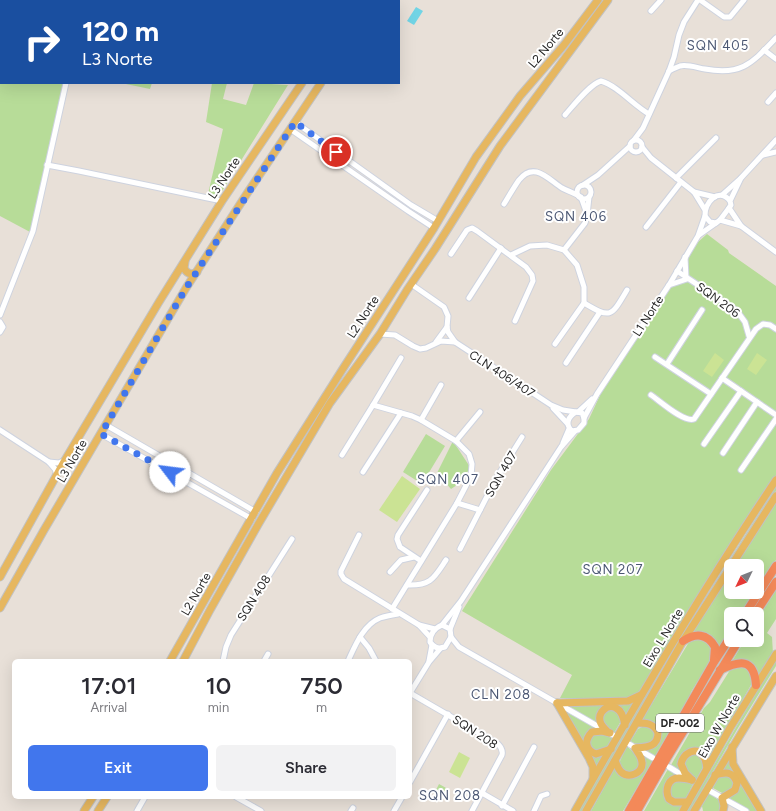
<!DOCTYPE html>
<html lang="en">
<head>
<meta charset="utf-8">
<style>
	body { margin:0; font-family:Figtree,sans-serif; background:#f2f2f3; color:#2b2b33; height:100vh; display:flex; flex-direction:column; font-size:15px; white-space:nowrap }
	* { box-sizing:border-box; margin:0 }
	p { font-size:13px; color:#7c7c81 }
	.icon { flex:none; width:22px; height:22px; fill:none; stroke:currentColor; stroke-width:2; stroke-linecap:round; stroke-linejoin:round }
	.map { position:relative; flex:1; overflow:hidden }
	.drawer { position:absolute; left:12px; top:659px; width:400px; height:140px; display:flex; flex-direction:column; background:#fff; border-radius:6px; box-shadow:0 4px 16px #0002 }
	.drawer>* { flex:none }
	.top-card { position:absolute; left:0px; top:0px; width:400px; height:84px; box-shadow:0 4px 16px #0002; background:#1a4fa0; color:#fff; overflow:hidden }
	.needle { width:26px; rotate:227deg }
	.controls { position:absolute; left:724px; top:559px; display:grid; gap:8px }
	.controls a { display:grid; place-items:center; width:40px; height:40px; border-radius:6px; background:#fff; box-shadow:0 4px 16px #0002; font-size:20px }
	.pin { position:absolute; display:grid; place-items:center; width:34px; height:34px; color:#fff; margin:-17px; border:2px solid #fff; border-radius:50%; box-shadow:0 1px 4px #0007 }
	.me { position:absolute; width:44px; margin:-22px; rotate:300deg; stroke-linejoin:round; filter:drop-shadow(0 0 3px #0008) }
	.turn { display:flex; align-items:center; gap:14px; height:84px; padding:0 16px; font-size:18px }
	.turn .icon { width:52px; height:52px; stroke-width:2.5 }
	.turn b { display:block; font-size:28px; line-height:34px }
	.eta { display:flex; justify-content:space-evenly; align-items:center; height:68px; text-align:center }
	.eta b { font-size:24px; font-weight:600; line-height:28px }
	.button { display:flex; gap:8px; margin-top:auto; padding:8px 16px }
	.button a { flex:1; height:46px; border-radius:6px; background:#4176ed; color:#fff; font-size:16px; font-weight:600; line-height:46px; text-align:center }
	.button a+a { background:#f2f2f3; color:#2b2b33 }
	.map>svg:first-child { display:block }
</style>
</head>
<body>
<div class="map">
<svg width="776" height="811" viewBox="0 0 776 811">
	<rect width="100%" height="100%" fill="#e8e0d8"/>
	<g fill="#b7dc98">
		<path d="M0 0H83L1 1V83H66L30 232 0 216Z"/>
		<path d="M121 83H152L150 89Z"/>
		<path d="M212 83H227L223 99 246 105 254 83 288 85 219 196 208 194 223 129 206 122Z"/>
		<path d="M707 234 728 250 729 253 776 286V477L626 720 625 716 607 706 599 725 565 705 636 700 560 698 572 675 462 611 551 470 589 419 602 391 670 286 685 280 687 258 698 242Z"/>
		<path d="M426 434 445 446 422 484 403 472Z"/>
		<path d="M453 441 470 467 463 481 451 489 437 473Z"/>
		<path d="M776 487V491C706 594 645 703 583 811H579L665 661Z"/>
		<path d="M776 501V560L757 589V566H734Z"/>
		<path d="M731 571V592H755L741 614H731V631L718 652C713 634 709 634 691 634Z"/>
		<path d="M776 590V619L767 633 772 637 773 654 757 680 754 670 731 663 745 640H757V620Z"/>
		<path d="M697 637 712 646 711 660 691 692 689 700 656 757 643 750 659 734 641 722 689 642Z"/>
		<path d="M776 659V666L738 728 690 811H687Z"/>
		<path d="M741 666C749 670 753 676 751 685L708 760 706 756 688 751 683 772 671 765 704 708 710 702 730 670 732 668Z"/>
		<path d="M607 709 617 710 621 721 614 733 604 725 602 716Z"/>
		<path d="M563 710 597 729 585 747 603 755 594 773Z"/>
		<path d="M646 725 655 731 653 742 644 746 630 742 638 729Z"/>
		<path d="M599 733 612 738 607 747 600 752 590 748 589 738Z"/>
		<path d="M627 746 637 756 640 763 634 773 623 771 619 763Z"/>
		<path d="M693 753 702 757 704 765 696 780 685 769 683 765 690 754Z"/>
		<path d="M729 753 757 811H750L727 798 735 794 738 780 718 773Z"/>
		<path d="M641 754 653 761 623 811H591L616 766 617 770 638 774Z"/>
		<path d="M668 769 680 776 676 777 665 795 683 804 679 811H644Z"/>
		<path d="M730 775 735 786 724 794 713 788 719 777Z"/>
		<path d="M679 780 693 784 686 798 679 801 669 795 670 784Z"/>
		<path d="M439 784 448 789 442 799 434 794Z"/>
		<path d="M709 793 720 801 722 811H703L702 806Z"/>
	</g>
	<g fill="#cbe394">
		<path d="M715 353 724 360 712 377 703 371Z"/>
		<path d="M757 353 767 360 756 375 747 369Z"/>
		<path d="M402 476 420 489 397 522 379 510Z"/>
		<path d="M459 752 470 758 460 778 449 772Z"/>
	</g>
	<path fill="#71d4e5" d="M416 7 423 11 414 25 407 21Z"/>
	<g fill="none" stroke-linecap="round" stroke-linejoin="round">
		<g stroke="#ced3df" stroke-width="7">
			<g id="minor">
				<path d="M195 0 200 1"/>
				<path d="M700 0 724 17H730L744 0"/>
				<path d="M83 1V0"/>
				<path d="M651 11 661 0"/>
				<path d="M764 50 776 59"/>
				<path d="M669 71C673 69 677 67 680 66 687 64 698 68 705 69 742 76 752 63 776 38"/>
				<path d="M768 102 776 93"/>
				<path d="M565 115C573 106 590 84 601 81 618 86 633 105 649 114"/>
				<path d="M295 122 411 205 438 221"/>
				<path d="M290 129 408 211 434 228"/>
				<path d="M634 140 643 128 669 71 674 57 679 35 684 22 698 0"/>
				<circle cx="636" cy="146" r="6"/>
				<path d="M642 147 651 158 694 192 705 210"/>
				<path d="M763 155 776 152"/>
				<path d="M47 165 79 171 222 201"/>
				<path d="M676 178 716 138"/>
				<path d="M583 185 598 175 630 146"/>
				<circle cx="584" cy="192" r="7"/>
				<path d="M694 192 715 197"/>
				<path d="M722 195 741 178 776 140"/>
				<path d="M581 197 587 214"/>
				<path d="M730 201C719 186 704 203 705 216L710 222 716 223 720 220 729 208 731 205 730 201 741 178"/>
				<path d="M504 204C509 196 514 187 519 180 534 161 548 179 562 188 568 191 574 193 579 196"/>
				<path d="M729 208 741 226 776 252"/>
				<path d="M720 220 741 226"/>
				<path d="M646 227 681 182"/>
				<path d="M699 235 716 223"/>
				<path d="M564 250 585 223 587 215 589 197"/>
				<path d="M451 254 467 230 472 228 477 231 526 267 532 275 533 281 515 321"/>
				<path d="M511 255 530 246 547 245 564 250 577 265 584 287V303L555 344"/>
				<path d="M685 257 686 278"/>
				<path d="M677 271 737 311 745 322 749 336"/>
				<path d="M411 284 444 307 448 316 447 327 448 332 455 342 551 405 563 410 576 412"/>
				<path d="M669 285 687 279"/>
				<path d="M469 298 501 248"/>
				<path d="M584 303C611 319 611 317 627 290"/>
				<path d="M0 315 33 231 66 83"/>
				<path d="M0 322 3 327 0 332"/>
				<path d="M380 334 395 335 413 346 420 349 426 348 441 341 455 342"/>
				<path d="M436 342 447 327"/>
				<path d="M655 357 711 394"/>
				<path d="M566 363 600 312"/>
				<path d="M667 364 702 310"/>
				<path d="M722 378 776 415"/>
				<path d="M651 395C660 401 684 423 694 419L756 329 763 324 770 325 776 329"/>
				<path d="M373 405 412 416 421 420 456 441 469 454 472 464 471 476 457 503 392 609"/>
				<path d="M553 408 567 423"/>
				<path d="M576 412 582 413 584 418V423L578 430 572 431C564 424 569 416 576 412Z"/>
				<path d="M578 412 592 399"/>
				<path d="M584 418 597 394 669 285 698 236 705 216"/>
				<path d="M421 420 441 385"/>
				<path d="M106 425 256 512"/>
				<path d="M0 430 49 462 55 469 57 475"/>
				<path d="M101 434 252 519"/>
				<path d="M456 441 480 412"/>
				<path d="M563 443 569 429"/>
				<path d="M704 444 741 391"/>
				<path d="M723 453 757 402"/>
				<path d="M342 455 373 405 401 358"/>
				<path d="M49 462 59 463 65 460"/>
				<path d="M741 470 776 419"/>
				<path d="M363 472 401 413"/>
				<path d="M457 503 480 510"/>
				<path d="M359 535 341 571V574L344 579 419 625 430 637"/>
				<path d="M460 549 497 477 522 437"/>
				<path d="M421 561 400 547 397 539 398 535 427 490"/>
				<path d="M390 572 401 560 414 557"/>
				<path d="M407 585C431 586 434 578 446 560"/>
				<path d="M419 625 435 629"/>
				<path d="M442 625 461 601 561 447 575 431"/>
				<path d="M442 625 450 629 451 637 445 647C438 649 434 648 430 642 430 634 435 628 442 625Z"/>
				<path d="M450 629 459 607"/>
				<path d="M360 637 369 648 376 661"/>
				<path d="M451 637 459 647 613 735"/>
				<path d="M223 661 226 647 231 635 292 539"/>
				<path d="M264 661 268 654"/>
				<path d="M348 661C355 646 363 625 380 618 386 616 392 615 398 614"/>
				<path d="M429 661 432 645"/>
				<path d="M410 693 498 744C501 747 503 751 502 755L472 811"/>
				<path d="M410 693 429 662 440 649"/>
				<path d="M629 744 653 758"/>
				<path d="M669 767 687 778"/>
				<path d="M410 782 448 714"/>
				<path d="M710 791 746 811"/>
				<path d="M482 793 513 811"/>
				<path d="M236 797 261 811"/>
				<path d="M502 806 534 747"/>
				<path d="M137 811 145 797"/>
				<path d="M351 811 353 808"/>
				<path d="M394 811 402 797"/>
				<path d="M534 811 541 796 547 794"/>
			</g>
		</g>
		<g stroke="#c2c2c2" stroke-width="9">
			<g id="major">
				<path d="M359 1V0"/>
				<path d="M377 1 378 0"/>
				<path d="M185 262 184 268C187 274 191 275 197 272"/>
				<path d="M0 577 65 460 159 302 222 201 302 83"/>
				<path d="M0 608 44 530 186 288 248 192 321 83"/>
				<path d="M170 661 277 473 344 367 434 228 476 157 520 96 564 45 598 0"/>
				<path d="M183 661 210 610 259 523 330 403 380 334 407 290 435 249 500 146 608 0"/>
				<path d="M557 703 628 701 641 695"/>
				<path d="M557 703 589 758 593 767V778"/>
				<path d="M608 732C605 729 601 726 600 721 598 713 607 703 616 708 622 711 624 719 625 725"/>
				<path d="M610 733 602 731 592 732C584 740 585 750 596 754L611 749"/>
				<path d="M732 747 733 764 761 811"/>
				<path d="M615 761C617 765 618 769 621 772 629 779 643 773 642 763 642 757 638 753 635 748 647 747 658 747 658 733 654 723 646 723 637 723"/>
				<path d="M715 775C726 772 733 771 737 783L735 790 722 798 724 806 723 811"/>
				<path d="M692 780 685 773 681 764C683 754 696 745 703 756 706 759 706 764 707 768"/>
				<path d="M688 802H674L669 799C665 791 667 778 679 778 683 778 688 779 692 780"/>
				<path d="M84 811 93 797"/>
				<path d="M98 811 107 797"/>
				<path d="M575 811C638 699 704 587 776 480"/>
				<path d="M586 811 683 641 776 496"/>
				<path d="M683 811 730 728 776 654"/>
				<path d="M694 811 776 676"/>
			</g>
		</g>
		<g stroke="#c2c2c2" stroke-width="10">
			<g id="highway">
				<path d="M745 614 776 566"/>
				<path d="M755 614 776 582"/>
				<path d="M683 641C695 633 707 633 715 647L714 660"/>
				<path d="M720 670C739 661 754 657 756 685"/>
				<path d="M629 811 714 662 731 636"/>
				<path d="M637 811 667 758 739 640"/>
			</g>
		</g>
		<use href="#minor" stroke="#fff" stroke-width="5"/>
		<use href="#major" stroke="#e6b760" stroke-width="7"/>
		<use href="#highway" stroke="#f38959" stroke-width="8"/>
	</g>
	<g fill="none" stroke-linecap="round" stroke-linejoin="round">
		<path stroke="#4176ed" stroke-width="7" stroke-dasharray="0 12.6" d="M170 472 101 434 186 288 295 122 336 152"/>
	</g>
	<g text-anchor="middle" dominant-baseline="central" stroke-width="4" stroke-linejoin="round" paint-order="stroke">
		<rect fill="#fff" stroke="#676767" stroke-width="1" x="656" y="714" width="48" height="18" rx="3"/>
		<g font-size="11" font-weight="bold" fill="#262626">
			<text x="680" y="723">DF-002</text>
		</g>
		<g font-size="12" fill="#262626" stroke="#fff">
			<text transform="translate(546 48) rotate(-50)">L2 Norte</text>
			<text transform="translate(224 178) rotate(-56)">L3 Norte</text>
			<text transform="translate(718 300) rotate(36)">SQN 206</text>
			<text transform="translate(648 316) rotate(-57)">L1 Norte</text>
			<text transform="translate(363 317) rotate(-57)">L2 Norte</text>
			<text transform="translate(502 374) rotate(33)">CLN 406/407</text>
			<text transform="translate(72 461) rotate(-60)">L3 Norte</text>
			<text transform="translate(501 474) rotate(-60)">SQN 407</text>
			<text transform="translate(196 594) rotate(-60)">L2 Norte</text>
			<text transform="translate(254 598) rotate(-58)">SQN 408</text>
			<text transform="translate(663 638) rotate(-59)">Eixo L Norte</text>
			<text transform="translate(719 726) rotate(-60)">Eixo W Norte</text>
			<text transform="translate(475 732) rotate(33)">SQN 208</text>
		</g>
		<g font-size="13" letter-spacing="1" fill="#4b5773" stroke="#fff">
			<text x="718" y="45">SQN 405</text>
			<text x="576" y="216">SQN 406</text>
			<text x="448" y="479">SQN 407</text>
			<text x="613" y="569">SQN 207</text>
			<text x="501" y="694">CLN 208</text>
			<text x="450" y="795">SQN 208</text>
		</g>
	</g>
</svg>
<div class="controls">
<a><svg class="needle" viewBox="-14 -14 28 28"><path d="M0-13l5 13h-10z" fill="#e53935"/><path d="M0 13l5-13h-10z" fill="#7c7c81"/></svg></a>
<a><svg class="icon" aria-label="search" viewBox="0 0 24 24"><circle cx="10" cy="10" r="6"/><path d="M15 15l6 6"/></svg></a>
</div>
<div class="pin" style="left:336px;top:152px;background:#d93025"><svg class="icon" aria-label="arrive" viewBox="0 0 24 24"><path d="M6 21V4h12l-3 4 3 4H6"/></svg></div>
<svg class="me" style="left:170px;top:472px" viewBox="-20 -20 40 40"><circle r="19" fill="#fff"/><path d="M0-13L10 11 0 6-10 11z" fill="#4176ed"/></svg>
<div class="top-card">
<div class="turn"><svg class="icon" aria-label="right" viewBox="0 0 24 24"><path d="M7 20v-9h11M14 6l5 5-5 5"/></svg><div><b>120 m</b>L3 Norte</div></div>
</div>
<section class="drawer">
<div class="eta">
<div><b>17:01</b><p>Arrival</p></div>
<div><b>10</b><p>min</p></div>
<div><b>750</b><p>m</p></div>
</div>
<div class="button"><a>Exit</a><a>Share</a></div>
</section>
</div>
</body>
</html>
